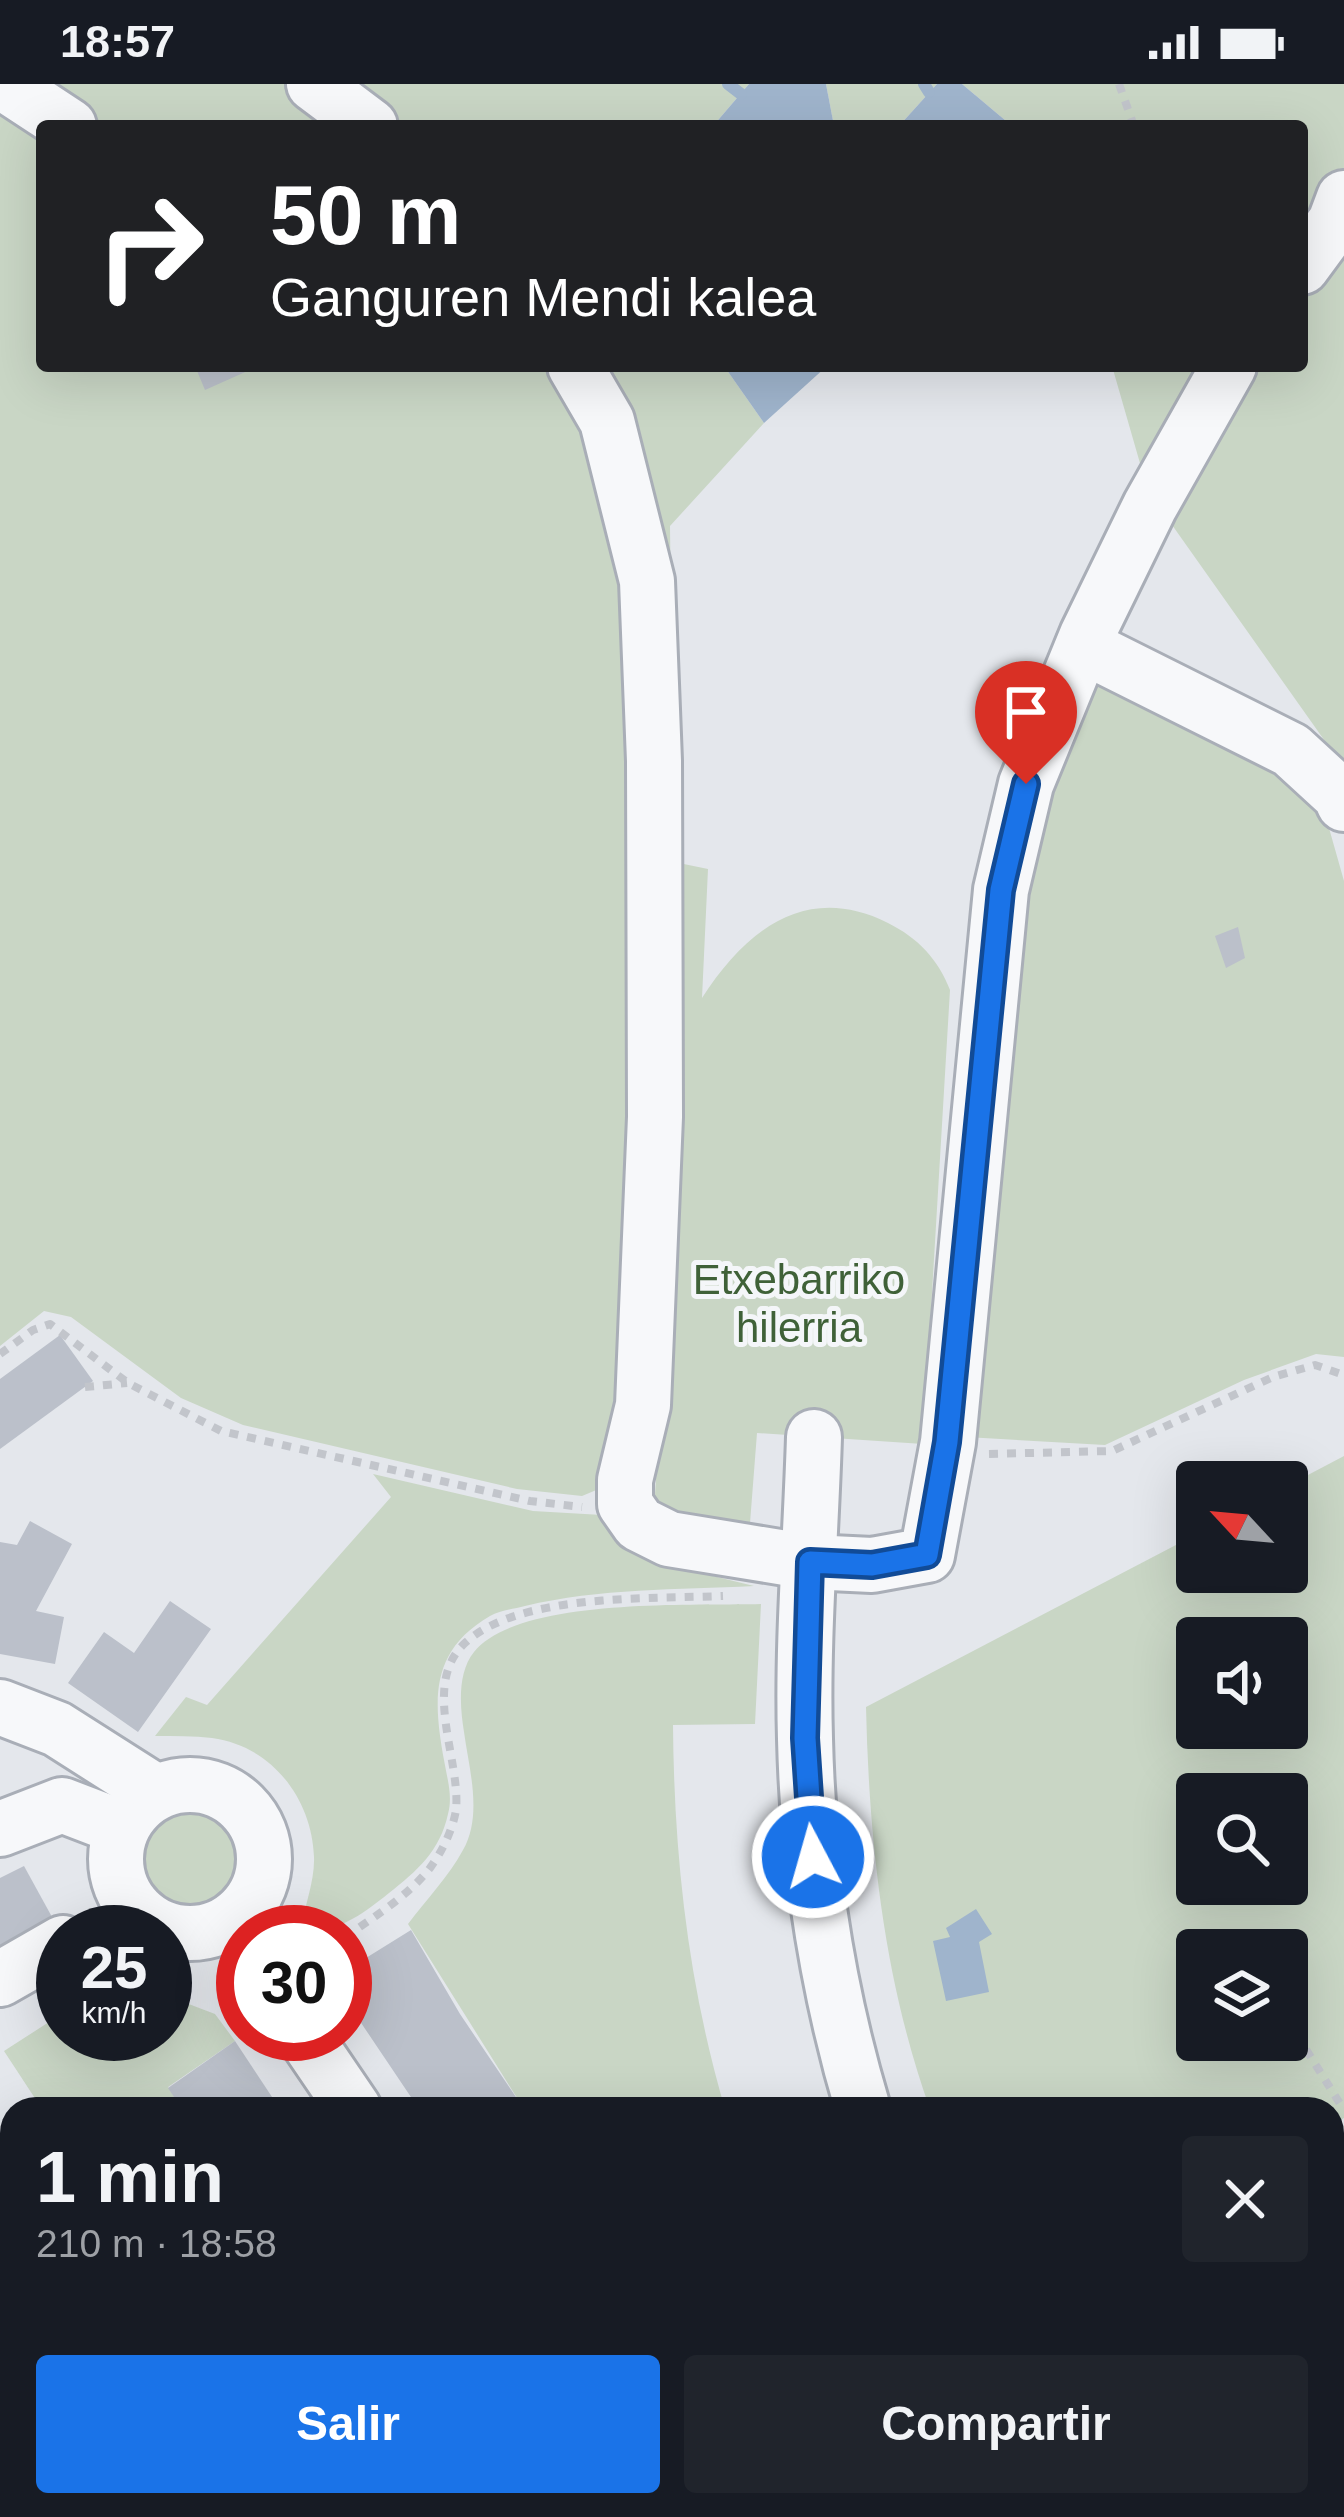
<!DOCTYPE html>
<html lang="es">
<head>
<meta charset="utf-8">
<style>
	body { margin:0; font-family:Helvetica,sans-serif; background:#20242c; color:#f1f3f6; height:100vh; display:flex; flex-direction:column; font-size:45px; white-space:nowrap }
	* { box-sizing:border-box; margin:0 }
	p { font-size:39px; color:#9ea1a6 }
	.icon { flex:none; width:66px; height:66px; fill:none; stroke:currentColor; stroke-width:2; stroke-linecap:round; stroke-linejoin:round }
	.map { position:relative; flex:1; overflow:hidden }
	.sheet { position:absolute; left:0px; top:2013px; width:1344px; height:420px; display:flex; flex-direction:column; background:#171b24; border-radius:36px 36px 0 0; box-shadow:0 12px 48px #0002 }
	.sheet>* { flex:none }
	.guide { position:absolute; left:36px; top:36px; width:1272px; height:252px; border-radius:12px; box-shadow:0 12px 48px #0002; background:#202124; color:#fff; overflow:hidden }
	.needle { width:78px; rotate:296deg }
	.controls { position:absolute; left:1176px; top:1377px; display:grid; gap:24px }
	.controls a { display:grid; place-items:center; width:132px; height:132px; border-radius:12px; background:#171b24; box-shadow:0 12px 48px #0002; font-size:60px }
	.speed { position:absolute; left:36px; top:1821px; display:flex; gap:24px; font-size:60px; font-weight:700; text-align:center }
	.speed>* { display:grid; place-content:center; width:156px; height:156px; border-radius:50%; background:#171b24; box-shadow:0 12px 48px #0002; line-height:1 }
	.speed small { font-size:30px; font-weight:400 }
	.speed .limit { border:18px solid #d22; background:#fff; color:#111 }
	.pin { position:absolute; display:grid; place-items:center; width:102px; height:102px; color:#fff; margin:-123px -51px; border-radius:50% 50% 50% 0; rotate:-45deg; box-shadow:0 0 12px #0007 }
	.pin .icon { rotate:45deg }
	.me { position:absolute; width:132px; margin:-66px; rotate:354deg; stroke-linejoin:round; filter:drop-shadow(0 0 9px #0008) }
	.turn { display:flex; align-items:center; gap:42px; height:252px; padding:0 36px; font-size:54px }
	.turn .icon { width:156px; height:156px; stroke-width:2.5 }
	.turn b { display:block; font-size:84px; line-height:102px }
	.round { display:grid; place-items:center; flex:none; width:126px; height:126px; border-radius:12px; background:#20242c }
	.headline { display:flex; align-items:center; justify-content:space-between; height:204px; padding:0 36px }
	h1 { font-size:72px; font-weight:700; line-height:90px }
	.cta { display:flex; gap:24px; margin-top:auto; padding:24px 36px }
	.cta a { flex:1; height:138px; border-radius:12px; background:#1a73e8; color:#fff; font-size:48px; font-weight:700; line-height:138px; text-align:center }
	.cta a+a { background:#20242c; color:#f1f3f6 }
	.status { display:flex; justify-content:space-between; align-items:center; height:84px; padding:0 60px; background:#171b24; direction:ltr }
	.status svg { height:33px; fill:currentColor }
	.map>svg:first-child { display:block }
</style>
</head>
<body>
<div class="status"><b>18:57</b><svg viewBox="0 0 49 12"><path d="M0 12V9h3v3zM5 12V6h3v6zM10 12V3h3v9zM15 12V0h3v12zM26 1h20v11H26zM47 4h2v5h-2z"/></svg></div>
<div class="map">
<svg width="1344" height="2433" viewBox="0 0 1344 2433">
	<rect width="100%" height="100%" fill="#e4e7ec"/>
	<g fill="#c9d6c5" fill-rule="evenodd">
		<path d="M41 0H749L713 42H107Z"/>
		<path d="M826 0H937L899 42H834Z"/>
		<path d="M962 0H1344V684L1148 407 1112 282H1302V42H1012Z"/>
		<path d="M0 14 42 42V282H724L764 339 670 442 674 778 708 785 702 914C746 846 806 798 888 839 918 854 938 875 950 906L923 1360 757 1349 750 1439 654 1426 668 1207 613 1399 582 1412 517 1405 243 1341 181 1314 71 1233 44 1227 0 1262Z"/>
		<path d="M1081 591 1269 680 1327 737 1344 797V1273L1316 1270 1244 1296 1105 1361 966 1353 1021 774Z"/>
		<path d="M1344 1372V2034L1332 2041V2025H930C884 1897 869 1758 866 1623L1197 1450V1488H1287V1402ZM1197 1554H1287V1644H1197ZM1197 1710H1287V1800H1197ZM1197 1866H1287V1956H1197Z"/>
		<path d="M373 1390 533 1427 602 1431 672 1482 754 1502C677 1506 600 1504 525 1522 514 1525 500 1526 490 1532 430 1567 433 1615 444 1676 447 1694 453 1712 448 1730 440 1767 417 1787 389 1809 359 1833 338 1848 300 1848 304 1824 315 1797 314 1773 312 1715 272 1662 212 1654 194 1652 174 1652 155 1652L186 1613 207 1621 391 1413Z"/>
		<path d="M761 1520 755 1640 673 1641C674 1772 688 1899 725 2025H524L408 1840C426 1816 449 1792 463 1766 483 1731 469 1685 464 1648 460 1623 457 1589 474 1568 518 1513 693 1522 761 1520Z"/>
		<circle cx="190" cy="1774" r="49"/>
		<path d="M165 1911 215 1930 235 1957 168 2003 182 2025H42L4 1967 63 1929V1950H165Z"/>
		<path d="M1344 2107V2433H1078L1069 2421H1332V2116Z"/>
		<path d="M0 2293 12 2312V2421H80L87 2433H0Z"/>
		<path d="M259 2421H448L456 2433H267Z"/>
	</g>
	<g fill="#9fb4cc">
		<path d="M749 0H826L834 42H713Z"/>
		<path d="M937 0H962L1012 42H899Z"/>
		<path d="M724 282H827L764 339Z"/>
		<path d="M976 1825 992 1850 979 1858 989 1908 946 1917 933 1857 950 1853 946 1844Z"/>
	</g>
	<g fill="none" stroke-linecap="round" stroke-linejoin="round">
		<g stroke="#9fb4cc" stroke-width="12">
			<path d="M728 0 741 10"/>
			<path d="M924 0 929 8"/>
		</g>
	</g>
	<g fill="#bbc0ca">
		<path d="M195 282H259L205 306Z"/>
		<path d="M1238 843 1245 874 1226 884 1215 852Z"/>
		<path d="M60 1251 93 1297 0 1365V1295Z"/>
		<path d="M30 1437 72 1460 36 1527 64 1533 55 1580 0 1570V1458L17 1461Z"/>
		<path d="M170 1517 211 1545 138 1648 68 1599 104 1548 134 1569Z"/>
		<path d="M24 1782 52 1833 0 1862V1794Z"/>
		<path d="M411 1846 460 1930 524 2025H419L345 1915V1887Z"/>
		<path d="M235 1957 280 2025H182L168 2004Z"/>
		<path d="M1332 2173 1344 2185V2342L1332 2354Z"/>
		<path d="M177 2421H259L267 2433H185Z"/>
		<path d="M448 2421H540L548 2433H456Z"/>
		<path d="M675 2421H787L795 2433H683Z"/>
		<path d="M899 2421H984L991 2433H907Z"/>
	</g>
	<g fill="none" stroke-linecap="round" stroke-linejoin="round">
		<g stroke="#a9aeb7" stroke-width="60">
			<g id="minor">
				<path d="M5 0 69 42"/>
				<path d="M314 0 370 42"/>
				<path d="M1302 183 1335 138 1344 114"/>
				<path d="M575 282 607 337 647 497 654 677 655 1033 643 1321 625 1396V1420L639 1440 669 1455 810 1478 872 1481 927 1471 948 1358 1001 806 1026 700 1087 551 1150 422 1229 282"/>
				<path d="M1083 562 1291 666 1340 711 1344 720"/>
				<path d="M814 1353C811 1453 802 1555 805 1655 808 1781 827 1905 863 2025"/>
				<path d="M0 1623 57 1645 156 1708"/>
				<circle cx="190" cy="1775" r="74"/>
				<path d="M0 1745 62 1721 122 1744"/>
				<path d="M0 1895 63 1859"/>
				<path d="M303 1950 354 2025"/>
				<path d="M1332 2116 1344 2107"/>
				<path d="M0 2250 12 2268"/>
				<path d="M112 2421 120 2433"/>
				<path d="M622 2421 630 2433"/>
				<path d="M1069 2421 1078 2433"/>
			</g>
		</g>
		<g stroke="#c2c5cb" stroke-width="8" stroke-dasharray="9 9" stroke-linecap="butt">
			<path d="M1119 0 1134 42"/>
			<path d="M0 1270 33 1246 50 1240 128 1299 221 1347 530 1417 582 1423"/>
			<path d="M85 1303 127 1299"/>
			<path d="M989 1370 1112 1367 1273 1293 1315 1281 1344 1291"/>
			<path d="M345 1853C374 1833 408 1812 430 1784 442 1768 453 1745 456 1726 461 1675 420 1599 466 1558 521 1509 652 1515 723 1512"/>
			<path d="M1245 1860 1248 1866"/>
			<path d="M1287 1935 1344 2026"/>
			<path d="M0 2135 12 2127"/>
		</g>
		<use href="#minor" stroke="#f7f8fa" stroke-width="54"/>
	</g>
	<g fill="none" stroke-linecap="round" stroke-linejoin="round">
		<g stroke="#114b97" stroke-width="30">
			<path id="route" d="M813 1773 805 1654 810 1478 872 1481 927 1471 947 1358 1001 806 1026 700"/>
		</g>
		<use href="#route" stroke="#1a73e8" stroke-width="21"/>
	</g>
	<g text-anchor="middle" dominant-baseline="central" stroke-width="10" stroke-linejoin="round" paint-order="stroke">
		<g font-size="42" fill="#3f6138" stroke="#f4f6f9">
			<text x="799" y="1195">Etxebarriko<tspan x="799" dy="48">hilerria</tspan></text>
		</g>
	</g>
</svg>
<div class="controls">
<a><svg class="needle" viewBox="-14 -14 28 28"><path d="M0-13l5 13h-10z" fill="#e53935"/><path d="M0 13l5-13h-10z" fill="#9ea1a6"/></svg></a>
<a><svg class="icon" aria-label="sound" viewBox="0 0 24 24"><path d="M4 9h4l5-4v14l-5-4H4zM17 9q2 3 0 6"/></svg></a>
<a><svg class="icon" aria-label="search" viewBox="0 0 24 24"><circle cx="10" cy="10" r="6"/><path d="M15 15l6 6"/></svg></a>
<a><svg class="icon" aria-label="layers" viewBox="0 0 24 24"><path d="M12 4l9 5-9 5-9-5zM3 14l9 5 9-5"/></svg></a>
</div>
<div class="speed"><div>25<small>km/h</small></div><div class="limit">30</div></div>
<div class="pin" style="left:1026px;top:700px;background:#d93025"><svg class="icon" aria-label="arrive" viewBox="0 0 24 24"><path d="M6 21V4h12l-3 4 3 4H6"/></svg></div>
<svg class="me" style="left:813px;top:1773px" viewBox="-20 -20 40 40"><circle r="17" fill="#1a73e8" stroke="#fff" stroke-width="3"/><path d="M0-11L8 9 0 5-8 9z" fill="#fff"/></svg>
<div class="guide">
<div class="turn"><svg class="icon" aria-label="right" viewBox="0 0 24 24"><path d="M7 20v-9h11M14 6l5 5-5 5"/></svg><div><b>50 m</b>Ganguren Mendi kalea</div></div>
</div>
<section class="sheet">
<div class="headline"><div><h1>1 min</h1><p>210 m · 18:58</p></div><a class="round"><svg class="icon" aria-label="close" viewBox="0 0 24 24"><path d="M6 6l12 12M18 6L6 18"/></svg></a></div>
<div class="cta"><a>Salir</a><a>Compartir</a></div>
</section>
</div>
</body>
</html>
